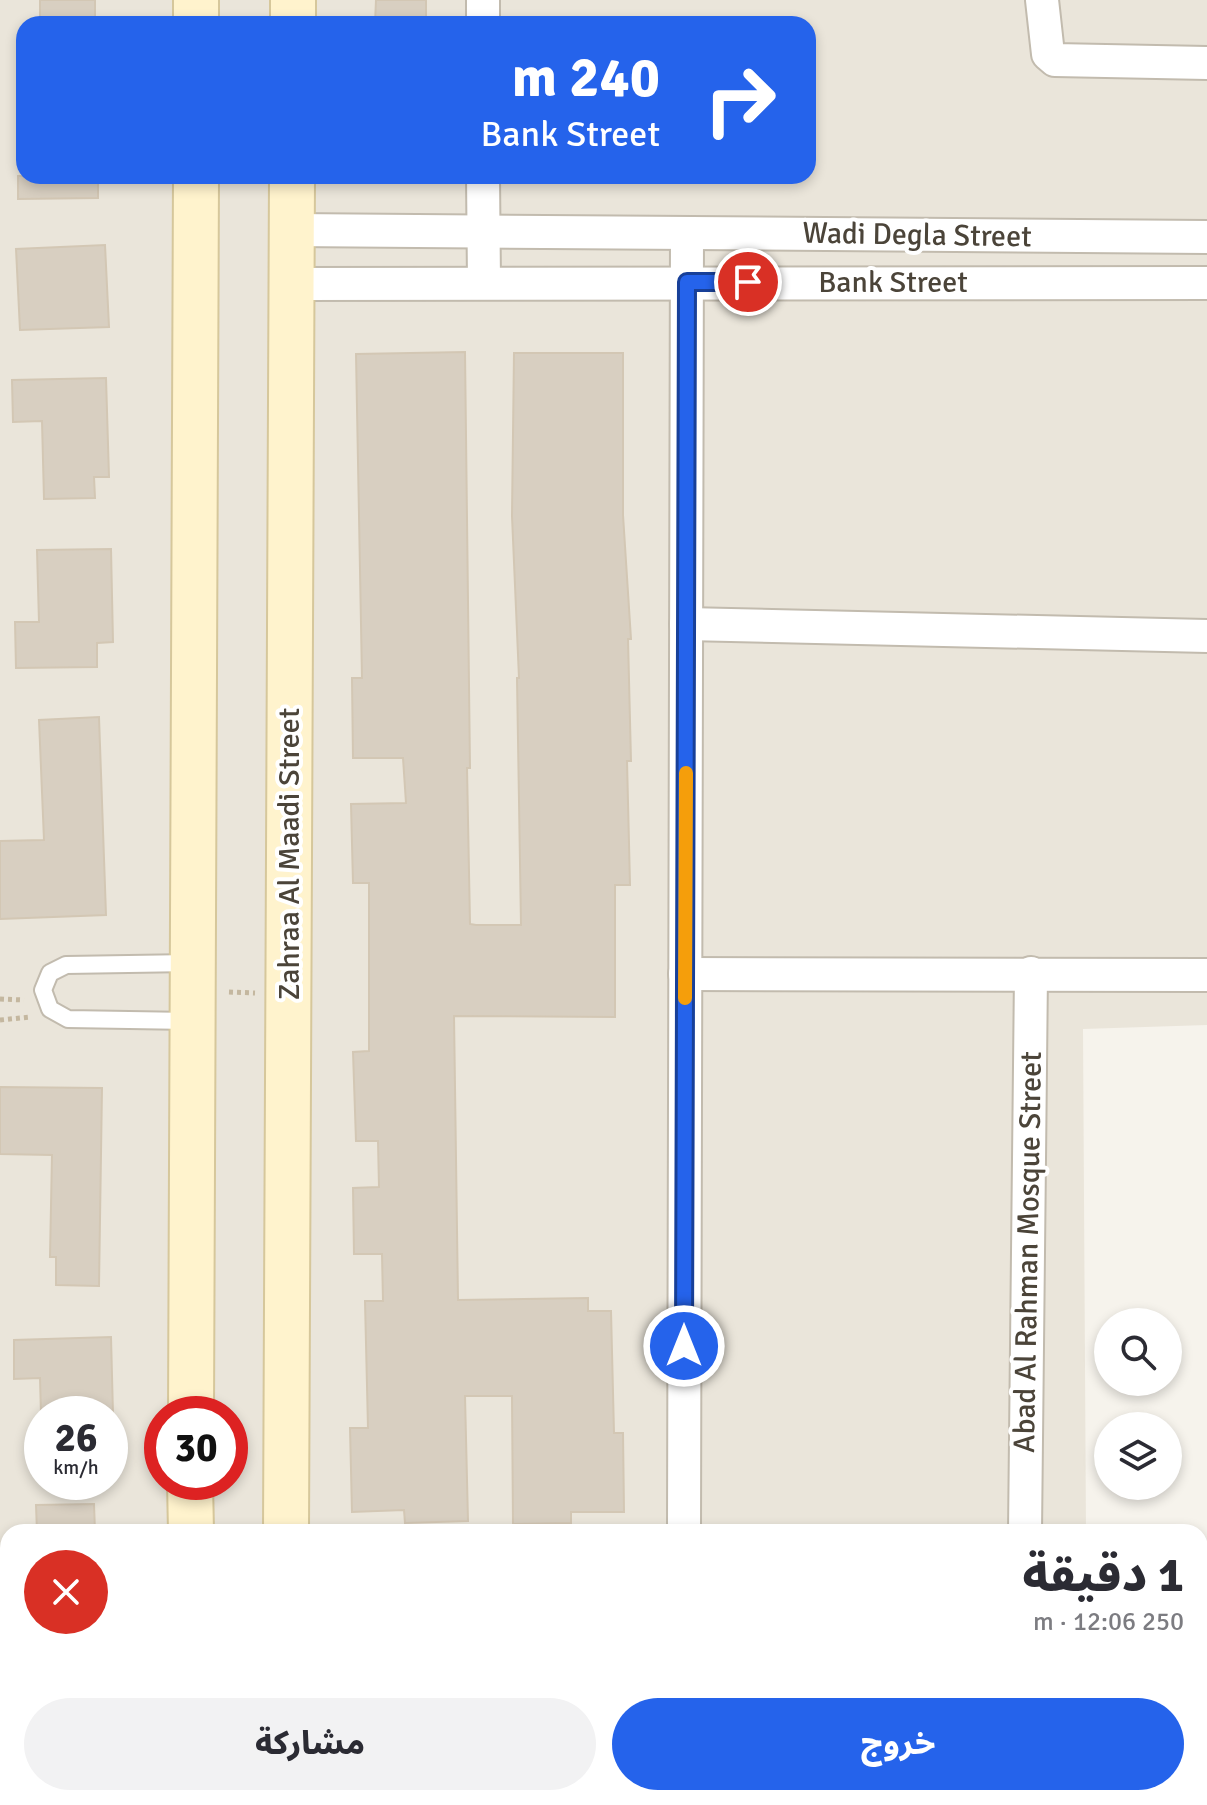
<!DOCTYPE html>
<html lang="ar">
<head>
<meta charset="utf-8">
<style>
	body { margin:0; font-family:Signika,"Noto Sans Arabic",sans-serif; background:#f2f2f3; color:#2b2b33; direction:rtl; height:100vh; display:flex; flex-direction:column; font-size:30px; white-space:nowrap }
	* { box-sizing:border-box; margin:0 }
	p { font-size:26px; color:#7c7c81 }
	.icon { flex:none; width:44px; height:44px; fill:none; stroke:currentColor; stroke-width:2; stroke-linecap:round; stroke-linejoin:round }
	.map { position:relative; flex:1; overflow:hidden; direction:ltr }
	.sheet { position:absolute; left:0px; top:1524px; width:1208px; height:282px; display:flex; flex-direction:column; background:#fff; border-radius:24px 24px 0 0; box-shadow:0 4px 12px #0003; direction:rtl }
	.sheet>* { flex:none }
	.guide { position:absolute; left:16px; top:16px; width:800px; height:168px; border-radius:24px; box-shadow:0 4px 12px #0003; direction:rtl; background:#2563eb; color:#fff; overflow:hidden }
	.fabs { position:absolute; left:1094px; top:1308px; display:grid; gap:16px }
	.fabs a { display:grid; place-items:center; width:88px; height:88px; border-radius:50%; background:#fff; box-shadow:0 4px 12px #0003; font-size:40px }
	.speed { position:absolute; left:24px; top:1396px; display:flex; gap:16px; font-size:40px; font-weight:700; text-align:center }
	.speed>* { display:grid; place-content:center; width:104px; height:104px; border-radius:50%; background:#fff; box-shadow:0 4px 12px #0003; line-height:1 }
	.speed small { font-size:20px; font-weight:400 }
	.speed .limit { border:12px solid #d22; background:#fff; color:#111 }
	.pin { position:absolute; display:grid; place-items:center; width:68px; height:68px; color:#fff; margin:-34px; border:4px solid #fff; border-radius:50%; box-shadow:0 2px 8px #0007 }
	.me { position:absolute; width:88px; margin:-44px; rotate:0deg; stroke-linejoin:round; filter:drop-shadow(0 0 6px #0008) }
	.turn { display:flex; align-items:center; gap:28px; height:168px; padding:0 24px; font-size:36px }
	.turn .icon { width:104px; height:104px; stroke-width:2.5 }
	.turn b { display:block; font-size:56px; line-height:68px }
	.round { display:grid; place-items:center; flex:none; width:84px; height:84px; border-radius:42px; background:#f2f2f3 }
	.summary { display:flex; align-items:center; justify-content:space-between; height:136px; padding:0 24px }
	h1 { font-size:48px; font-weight:800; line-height:60px }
	.button { display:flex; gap:16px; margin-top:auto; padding:16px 24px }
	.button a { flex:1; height:92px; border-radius:48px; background:#2563eb; color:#fff; font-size:32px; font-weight:800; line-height:92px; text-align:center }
	.button a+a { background:#f2f2f3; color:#2b2b33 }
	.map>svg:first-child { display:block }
</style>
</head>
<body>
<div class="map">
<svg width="1207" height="1805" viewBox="0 0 1207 1805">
	<rect width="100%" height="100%" fill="#f6f3ec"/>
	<path fill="#eae5da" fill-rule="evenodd" d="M0 0H1207V1025L1083 1029 1086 1532H8V1798H1087V1805H0ZM24 24H808V176H24ZM42 1414H110V1482H42ZM162 1414H230V1482H162Z"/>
	<g fill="#d8cfc1" stroke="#d3c7b4" stroke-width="2">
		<rect x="40" y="0" width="55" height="24"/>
		<path d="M376 0H426V24H375Z"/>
		<path d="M18 176H98V198L18 199Z"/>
		<path d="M105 245 109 327 20 330 16 249Z"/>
		<path d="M465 352 470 768H467L470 924 476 925H521L517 678H519L512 516 514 353H623V515L631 639H628L631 761H627L630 885H615V1017L454 1016 458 1300 588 1298V1311H611L614 1433H623L624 1512H571V1523L513 1524 512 1396H465L468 1521 405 1523 404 1510 352 1512 350 1428H368L365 1301H383L382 1254H354L353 1188 379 1187 378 1141H356L353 1052 369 1051V883H353L351 804 406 803 403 758H353L352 678H362L356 354Z"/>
		<path d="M106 378 109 477H94L95 498 44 499 42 421 13 422 12 380Z"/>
		<path d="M111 549 113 642 97 643V667L16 668 15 622H39L37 550Z"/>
		<path d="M99 717 106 915 0 919V841L44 840 39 720Z"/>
		<path d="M0 1087 102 1088 99 1286 56 1285V1257H50L52 1155 0 1154Z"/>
		<path d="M111 1337 113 1414H41L40 1378 14 1379V1340Z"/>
		<path d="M94 1504 95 1532H37L36 1505Z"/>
	</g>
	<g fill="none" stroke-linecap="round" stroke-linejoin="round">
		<g stroke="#c2bbae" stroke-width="20">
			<path id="lane" d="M190 1021 68 1019 50 1009 43 990 50 973 66 965 191 963"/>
		</g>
		<g stroke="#c2bbae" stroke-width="36">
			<g id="street">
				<path d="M483 0V24"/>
				<path d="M1042 0 1048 54 1055 60 1207 63"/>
				<path d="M483 176 484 282"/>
				<path d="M292 230 1207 237"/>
				<path d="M291 284 1207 283"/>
				<path d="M686 624 1207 636"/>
				<path d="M685 974 1207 975"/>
				<path d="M684 1532 687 233"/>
				<path d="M1025 1532 1031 973"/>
				<path d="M683 1805V1798"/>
				<path d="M1021 1805V1798"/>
			</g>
		</g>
		<g stroke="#d6c79b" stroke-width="48">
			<g id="secondary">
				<path d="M196 24V0"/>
				<path d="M293 24V0"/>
				<path d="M191 1414 196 176"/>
				<path d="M190 1482 191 1532"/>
				<path d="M286 1532 292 176"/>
				<path d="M192 1798V1805"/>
				<path d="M284 1805V1798"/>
			</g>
		</g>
		<g stroke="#c4b79f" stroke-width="5" stroke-dasharray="4 4" stroke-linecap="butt">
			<path d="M229 992 255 993"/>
			<path d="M0 999 24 1000"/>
			<path d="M0 1020 31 1017"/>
		</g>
		<use href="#lane" stroke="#fff" stroke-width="16"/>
		<use href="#street" stroke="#fff" stroke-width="32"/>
		<use href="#secondary" stroke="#fff3cd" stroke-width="44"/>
	</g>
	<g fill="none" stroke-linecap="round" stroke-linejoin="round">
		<g stroke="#184099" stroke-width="20">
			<path id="route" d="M684 1346 687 282H748"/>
		</g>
		<use href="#route" stroke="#2563eb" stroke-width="14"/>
		<path stroke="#f59e0b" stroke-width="14" d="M685 998 686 773"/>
	</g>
	<g text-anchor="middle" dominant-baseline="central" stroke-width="8" stroke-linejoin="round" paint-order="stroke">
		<g font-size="30" fill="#4b4439" stroke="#fff">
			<text transform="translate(917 235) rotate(1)">Wadi Degla Street</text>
			<text x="893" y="282">Bank Street</text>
			<text transform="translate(289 854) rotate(-90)">Zahraa Al Maadi Street</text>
			<text transform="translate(1028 1252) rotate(-89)">Abad Al Rahman Mosque Street</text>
		</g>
	</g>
</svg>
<div class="fabs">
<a><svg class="icon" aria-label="search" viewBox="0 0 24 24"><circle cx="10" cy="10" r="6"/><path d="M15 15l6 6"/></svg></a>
<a><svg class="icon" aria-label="layers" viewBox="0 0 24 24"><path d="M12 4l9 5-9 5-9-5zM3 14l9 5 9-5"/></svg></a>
</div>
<div class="speed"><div>26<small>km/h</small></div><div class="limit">30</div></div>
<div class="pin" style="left:748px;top:282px;background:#d93025"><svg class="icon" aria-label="arrive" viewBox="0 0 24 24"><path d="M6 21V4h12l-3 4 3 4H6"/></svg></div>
<svg class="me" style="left:684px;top:1346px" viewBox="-20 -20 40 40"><circle r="17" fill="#2563eb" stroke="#fff" stroke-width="3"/><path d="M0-11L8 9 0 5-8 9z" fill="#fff"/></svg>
<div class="guide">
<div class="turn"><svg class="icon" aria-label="right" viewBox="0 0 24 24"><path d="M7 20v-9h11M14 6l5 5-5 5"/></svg><div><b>240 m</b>Bank Street</div></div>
</div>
<section class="sheet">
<div class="summary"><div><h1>1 دقيقة</h1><p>250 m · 12:06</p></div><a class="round" style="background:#d93025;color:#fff"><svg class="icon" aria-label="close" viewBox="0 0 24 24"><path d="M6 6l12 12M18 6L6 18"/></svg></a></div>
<div class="button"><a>خروج</a><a>مشاركة</a></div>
</section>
</div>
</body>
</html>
